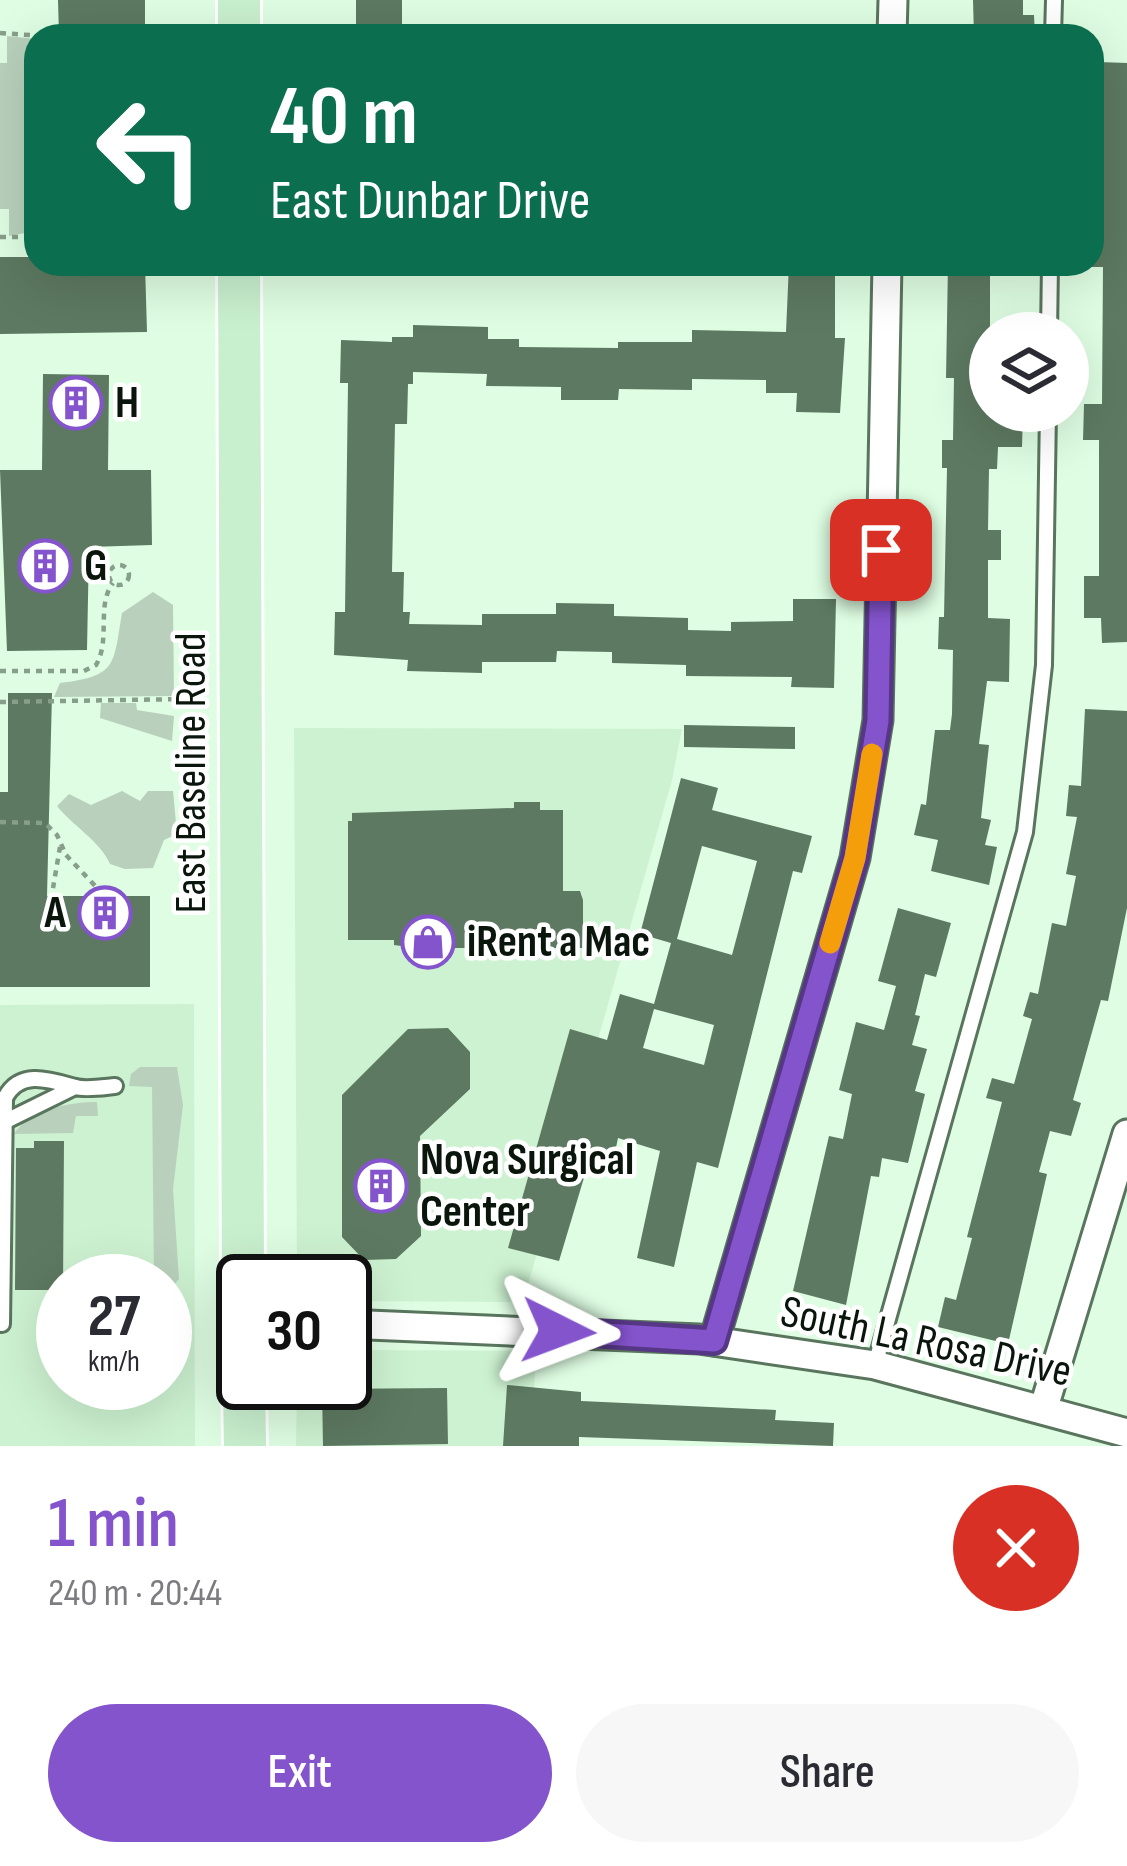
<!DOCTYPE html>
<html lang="en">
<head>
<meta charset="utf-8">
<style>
	body { margin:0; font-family:"Sofia Sans Condensed",sans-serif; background:#f7f7f7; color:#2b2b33; height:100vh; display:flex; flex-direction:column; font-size:45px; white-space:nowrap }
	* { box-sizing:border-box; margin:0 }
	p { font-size:39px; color:#7c7c81 }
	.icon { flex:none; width:66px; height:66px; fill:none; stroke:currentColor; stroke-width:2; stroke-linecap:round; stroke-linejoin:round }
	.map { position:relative; height:1446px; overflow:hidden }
	.side { display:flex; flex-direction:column; background:#fff; flex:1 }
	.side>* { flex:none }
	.hud { position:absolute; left:24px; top:24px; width:1080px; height:252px; border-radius:36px; box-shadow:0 12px 48px #0002; background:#0b6e4f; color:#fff; overflow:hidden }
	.tools { position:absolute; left:969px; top:312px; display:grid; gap:24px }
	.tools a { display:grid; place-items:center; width:120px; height:120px; border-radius:50%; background:#fff; box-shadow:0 12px 48px #0002; font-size:60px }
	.speed { position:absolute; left:36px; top:1254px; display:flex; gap:24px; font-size:60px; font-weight:700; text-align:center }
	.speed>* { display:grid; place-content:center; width:156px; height:156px; border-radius:50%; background:#fff; box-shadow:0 12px 48px #0002; line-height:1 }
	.speed small { font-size:30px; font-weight:400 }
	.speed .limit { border:6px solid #111; border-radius:18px; background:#fff; color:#111 }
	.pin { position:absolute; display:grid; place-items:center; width:102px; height:102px; color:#fff; margin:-51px; border-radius:24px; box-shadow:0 6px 18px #0006 }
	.me { position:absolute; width:132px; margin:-66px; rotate:93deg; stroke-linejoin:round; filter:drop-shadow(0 0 9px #0008) }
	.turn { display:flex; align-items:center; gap:42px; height:252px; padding:0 48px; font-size:54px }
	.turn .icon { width:156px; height:156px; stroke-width:2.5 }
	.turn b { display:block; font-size:84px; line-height:102px }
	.round { display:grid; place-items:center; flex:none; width:126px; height:126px; border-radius:63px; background:#f7f7f7 }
	.head { display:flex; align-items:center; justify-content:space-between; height:204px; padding:0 48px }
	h1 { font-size:72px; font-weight:600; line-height:90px; color:#8454cd }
	.cta { display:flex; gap:24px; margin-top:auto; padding:24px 48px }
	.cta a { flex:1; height:138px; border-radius:72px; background:#8454cd; color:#fff; font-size:48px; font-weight:600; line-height:138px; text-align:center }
	.cta a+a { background:#f7f7f7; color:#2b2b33 }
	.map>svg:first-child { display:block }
</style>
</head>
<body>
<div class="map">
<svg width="1127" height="1446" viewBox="0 0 1127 1446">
	<rect width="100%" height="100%" fill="#defde2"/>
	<g fill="#cdf2d1" fill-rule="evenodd">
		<path d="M294 728 682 729 672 780 523 1302 345 1301V1281H301L297 1275Z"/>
		<path d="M194 1004 195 1446H0V1005ZM63 1281H165V1383H63Z"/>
		<path d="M345 1350 536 1351 531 1446H296L297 1383H345Z"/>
	</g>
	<g fill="#b9d1bc">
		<path d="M7 36 36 39V231L9 236V209H0V63H7Z"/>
		<path d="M153 592 173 605 174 696 54 697 60 683C118 676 113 665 122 613Z"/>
		<path d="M101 703H136L137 710 174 716 172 741 100 718Z"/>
		<path d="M122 791 140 801 148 791H173L177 834 164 840 153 868 125 869 110 864C100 841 73 826 57 806L69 794 91 805Z"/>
		<path d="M140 1067H177L183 1105 173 1189 179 1279 165 1295V1281H154L152 1087 129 1086 131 1074Z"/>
		<path d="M97 1102 98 1116H76L73 1133 14 1134C30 1109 70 1102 97 1102Z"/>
	</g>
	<g fill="#5d7961" fill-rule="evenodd">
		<path d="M58 0H145V36H59Z"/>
		<rect x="356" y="0" width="46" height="36"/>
		<path d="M973 0H1023V15H1034L1035 36H974Z"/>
		<path d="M1099 62 1127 63V642L1102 643 1101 618H1084V576H1099V440H1083L1084 404H1102L1103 267H1092V235H1100L1103 127 1092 126Z"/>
		<path d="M0 257H36V264H145L147 332 0 334Z"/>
		<path d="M789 264H835V338H845L840 413 796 412 797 393H766V380L692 379V390L619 389 618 400H561V387L486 386 487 374 413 372V384H408L407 424H395L392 572H404L403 612H410L409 624 482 625V614H556V603L614 604V616L688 618V630L731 631V622L793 621V599H836L834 688 791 687 792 677 686 676V665L612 663V652L557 651 556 662H482V673L407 671 408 660 334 655 335 612H345L348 383H340L341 340 392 342V337H413V325L488 327V339H519V347L618 348V342H692V330L786 332Z"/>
		<path d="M948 264H990V411H1023L1022 447H998L997 469H989L988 530H1001V560H988V618L1010 619 1009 682 987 681 979 744 989 745 981 818 991 820 985 845 997 847 989 885 931 871 938 840 914 835 921 804 926 805 935 730H950L952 714 953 650 938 649 939 617H944L947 468H942V440H953L954 378H946Z"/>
		<path d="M43 374 109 375 108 470H151L152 545 89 547 87 650 7 651 0 470H42Z"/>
		<path d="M8 693H52L47 896H150V987H0V792H8Z"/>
		<path d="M1085 709 1127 711V908L1108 1001 1101 1000 1073 1100 1081 1103 1071 1136 1050 1131 1039 1172 1047 1174 1008 1344 938 1327 945 1297 956 1300 972 1238 967 1237 1002 1102 986 1098 992 1078 1014 1084 1032 1019 1023 1016 1030 992 1038 994 1052 923 1066 926 1076 876 1066 874 1077 817 1066 816 1069 785 1081 786Z"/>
		<path d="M684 725 795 727V749L684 747Z"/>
		<path d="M681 778 718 788 712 810 812 836 802 873 793 871 718 1168 697 1162 674 1267 637 1258 660 1151 618 1138 614 1157 592 1151 559 1261 508 1248 570 1029 607 1040 620 994 654 1004 671 943 640 934ZM702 846 757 861 732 955 677 939ZM654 1009 714 1025 704 1065 643 1048Z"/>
		<path d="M514 802H540V810H563V891H580L583 900V948H416L394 945V940H348V821H352V813L514 808Z"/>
		<path d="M898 908 951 923 936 977 925 974 915 1015 920 1016 912 1045 927 1049 915 1091 925 1094 908 1163 882 1158 879 1177 871 1176 846 1305 793 1291 829 1136 843 1139 852 1094 839 1090 856 1022 884 1030 896 986 878 981Z"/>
		<path d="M448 1028 470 1052V1089L420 1136 421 1236 396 1259 364 1260 342 1237V1095L408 1029Z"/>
		<path d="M34 1141H64L63 1290H15L16 1148H34Z"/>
		<path d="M507 1385 581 1392V1401L776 1410 775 1420 834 1423 833 1446 579 1437V1446H503Z"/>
		<path d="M447 1388 448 1444 323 1446 322 1389Z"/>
	</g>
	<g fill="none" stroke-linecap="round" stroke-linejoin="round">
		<g stroke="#5a755d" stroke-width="20">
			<g id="lane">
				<path d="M1053 36 1054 0"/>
				<path d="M1049 333 1050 264"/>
				<path d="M4 1122 75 1087"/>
				<path d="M2 1324 5 1098C20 1069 50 1080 75 1087 86 1090 104 1087 115 1086"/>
				<path d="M875 1365 1025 832 1044 665 1048 411"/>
			</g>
		</g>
		<g stroke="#5a755d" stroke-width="33">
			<g id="street">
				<path d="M892 36 893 0"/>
				<path d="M345 1324 699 1339 875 1365 1127 1433"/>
				<path d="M714 1341 855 858 878 720 887 264"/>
				<path d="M1044 1407 1127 1134"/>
			</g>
		</g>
		<g stroke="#fff" stroke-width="48">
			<g id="primary">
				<path d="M239 0V36"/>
				<path d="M239 264 243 1281"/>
				<path d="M244 1383 245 1446"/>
			</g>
		</g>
		<g stroke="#879e8a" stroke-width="4.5" stroke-dasharray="6 6" stroke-linecap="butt">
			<path d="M0 33 43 36"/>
			<path d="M0 237H36"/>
			<circle cx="119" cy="575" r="10"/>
			<path d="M0 671H84L96 665C111 640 96 605 113 583"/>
			<path d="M0 702 186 699"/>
			<path d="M0 822 45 823 57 835 66 855 99 890"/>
			<path d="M51 900 60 847"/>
		</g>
		<use href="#lane" stroke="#fff" stroke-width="14"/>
		<use href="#street" stroke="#fff" stroke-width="27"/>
		<use href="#primary" stroke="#c8efce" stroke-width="42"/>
	</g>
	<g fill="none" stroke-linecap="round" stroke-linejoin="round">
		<g stroke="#563785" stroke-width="30">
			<path id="route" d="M558 1331 714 1341 855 858 878 721 881 550"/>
		</g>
		<use href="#route" stroke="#8454cd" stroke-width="21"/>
		<path stroke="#f59e0b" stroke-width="21" d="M830 943 855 858 872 754"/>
	</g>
	<defs>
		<g id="building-ring" transform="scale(2.7)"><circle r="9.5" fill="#fff" stroke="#8454cd" stroke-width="1.5"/><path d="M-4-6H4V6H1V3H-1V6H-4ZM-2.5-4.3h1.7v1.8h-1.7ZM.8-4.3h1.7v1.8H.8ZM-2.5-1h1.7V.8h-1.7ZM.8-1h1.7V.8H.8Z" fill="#8454cd"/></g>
		<g id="shop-ring" transform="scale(2.7)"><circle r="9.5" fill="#fff" stroke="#8454cd" stroke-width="1.5"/><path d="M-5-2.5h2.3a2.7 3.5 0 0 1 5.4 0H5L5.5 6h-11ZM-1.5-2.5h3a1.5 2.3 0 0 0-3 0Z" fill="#8454cd"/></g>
	</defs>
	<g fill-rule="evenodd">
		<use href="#building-ring" x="76" y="403"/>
		<use href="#building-ring" x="45" y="566"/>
		<use href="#building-ring" x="105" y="913"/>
		<use href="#shop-ring" x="428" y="942"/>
		<use href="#building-ring" x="381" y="1186"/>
	</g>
	<g text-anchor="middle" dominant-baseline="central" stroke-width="9" stroke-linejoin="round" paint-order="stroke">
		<g font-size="45" font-weight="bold" fill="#0a150c" stroke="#fff" text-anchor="start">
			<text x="115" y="403">H</text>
			<text x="84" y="566">G</text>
			<text x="66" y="913" text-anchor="end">A</text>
			<text x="467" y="942">iRent a Mac</text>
			<text x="420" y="1160">Nova Surgical<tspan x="420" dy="52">Center</tspan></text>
		</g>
		<g font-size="45" fill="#0a150c" stroke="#fff">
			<text transform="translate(191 773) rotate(-90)">East Baseline Road</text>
			<text transform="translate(926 1342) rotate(12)">South La Rosa Drive</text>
		</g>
	</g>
</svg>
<div class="tools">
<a><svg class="icon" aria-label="layers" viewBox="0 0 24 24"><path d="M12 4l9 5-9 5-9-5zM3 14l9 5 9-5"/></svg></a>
</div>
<div class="speed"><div>27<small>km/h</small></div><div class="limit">30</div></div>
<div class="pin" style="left:881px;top:550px;background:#d93025"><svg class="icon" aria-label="arrive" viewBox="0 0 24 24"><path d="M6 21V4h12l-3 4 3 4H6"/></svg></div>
<svg class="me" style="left:558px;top:1331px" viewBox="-20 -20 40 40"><path d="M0-17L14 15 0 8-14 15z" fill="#8454cd" stroke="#fff" stroke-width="4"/></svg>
<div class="hud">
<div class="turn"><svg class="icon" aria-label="left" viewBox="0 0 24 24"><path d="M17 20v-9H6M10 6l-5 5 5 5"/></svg><div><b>40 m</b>East Dunbar Drive</div></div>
</div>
</div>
<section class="side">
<div class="head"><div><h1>1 min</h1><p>240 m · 20:44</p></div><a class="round" style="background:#d93025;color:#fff"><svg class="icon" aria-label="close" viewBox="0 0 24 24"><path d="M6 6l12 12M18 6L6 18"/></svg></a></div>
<div class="cta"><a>Exit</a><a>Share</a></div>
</section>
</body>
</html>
